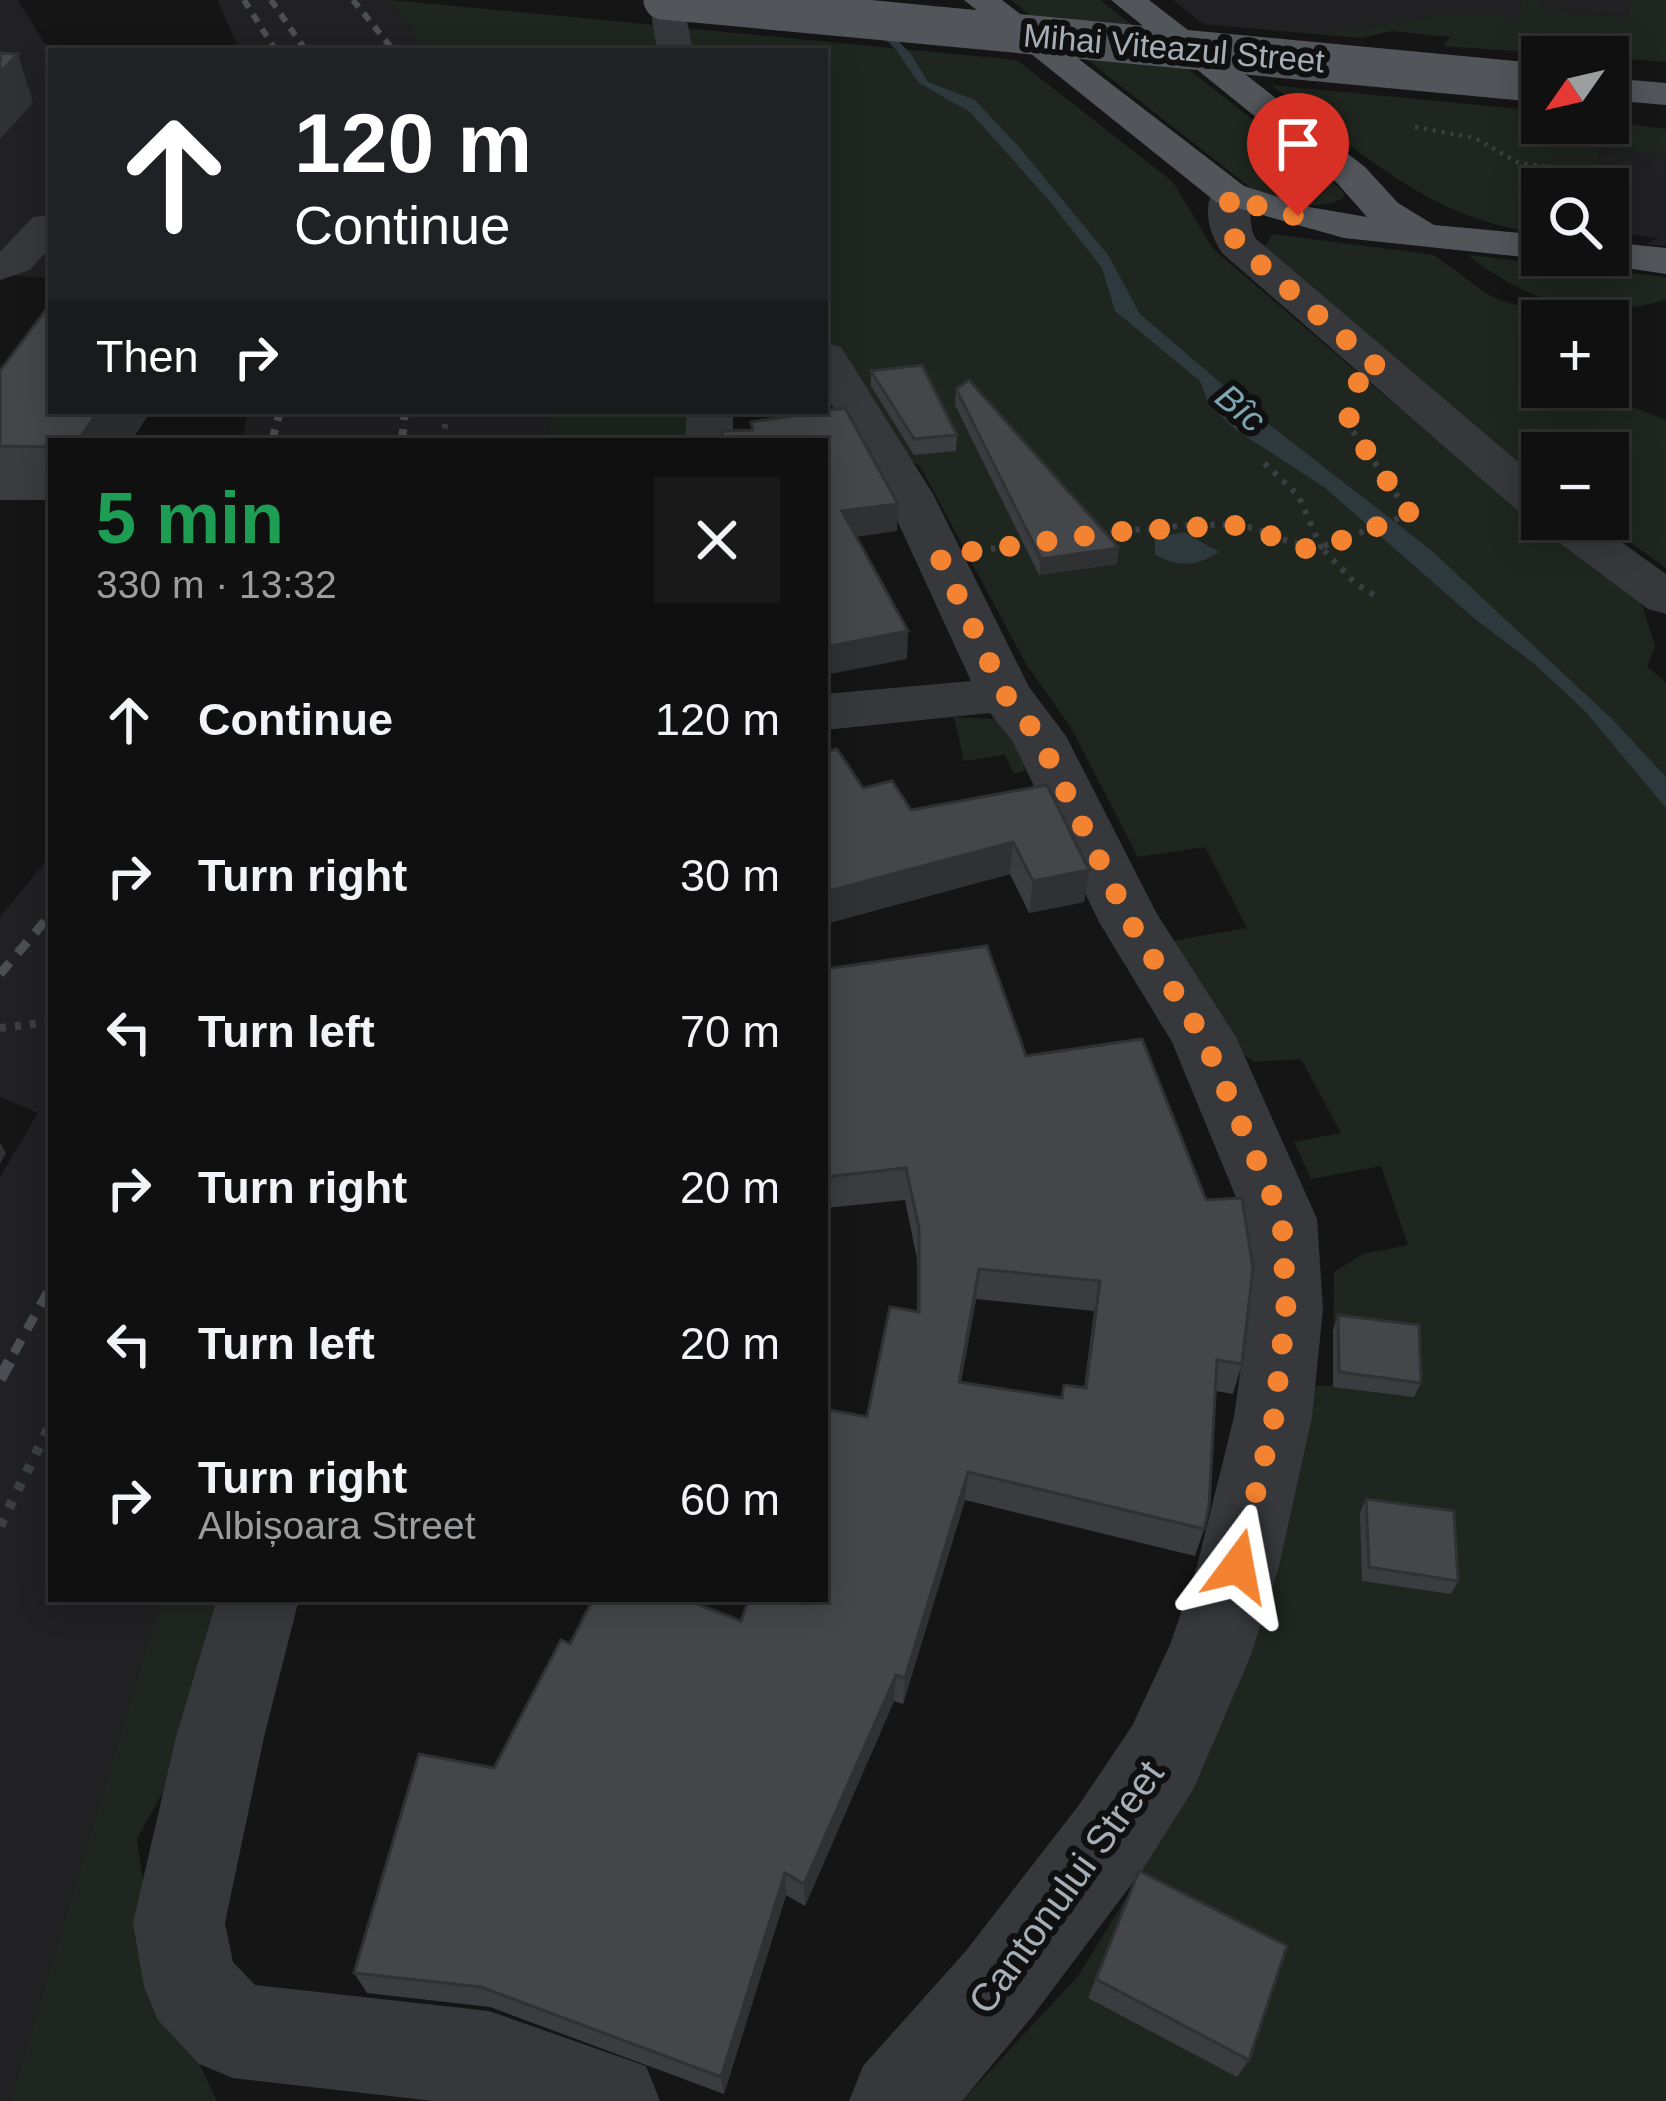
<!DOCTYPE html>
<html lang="en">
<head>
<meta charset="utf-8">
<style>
	body { margin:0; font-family:Arial,sans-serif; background:#191919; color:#f1f3f6; height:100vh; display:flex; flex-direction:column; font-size:45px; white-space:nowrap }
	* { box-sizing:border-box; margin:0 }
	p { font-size:39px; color:#9c9d9f }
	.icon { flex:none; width:66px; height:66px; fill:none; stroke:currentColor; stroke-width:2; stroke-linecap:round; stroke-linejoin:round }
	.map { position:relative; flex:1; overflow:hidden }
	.details { position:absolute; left:48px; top:438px; width:780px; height:1164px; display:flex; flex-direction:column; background:#101010; border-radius:0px; box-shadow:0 6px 30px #0003,0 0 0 3px #303030 }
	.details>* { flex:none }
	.top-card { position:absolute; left:48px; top:48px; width:780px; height:366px; border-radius:0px; box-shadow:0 6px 30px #0003,0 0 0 3px #303030; background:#202124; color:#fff; overflow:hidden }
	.needle { width:78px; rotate:236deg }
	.tools { position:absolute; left:1521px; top:36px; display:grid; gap:24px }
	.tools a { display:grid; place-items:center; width:108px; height:108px; border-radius:0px; background:#101010; box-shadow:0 6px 30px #0003,0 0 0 3px #303030; font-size:60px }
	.pin { position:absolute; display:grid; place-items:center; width:102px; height:102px; color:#fff; margin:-123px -51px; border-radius:50% 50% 50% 0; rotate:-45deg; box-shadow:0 0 12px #0007 }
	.pin .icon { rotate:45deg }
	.me { position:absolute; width:132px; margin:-66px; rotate:13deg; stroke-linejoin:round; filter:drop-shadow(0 0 9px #0008) }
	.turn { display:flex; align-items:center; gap:42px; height:252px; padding:0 48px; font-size:54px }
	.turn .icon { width:156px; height:156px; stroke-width:2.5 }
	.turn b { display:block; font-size:84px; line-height:102px }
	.then { display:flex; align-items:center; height:114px; padding:0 48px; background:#0003; gap:24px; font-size:45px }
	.round { display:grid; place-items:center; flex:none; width:126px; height:126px; border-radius:0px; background:#191919 }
	.headline { display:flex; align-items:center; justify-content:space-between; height:204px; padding:0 48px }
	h1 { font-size:72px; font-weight:700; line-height:90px; color:#1e9e55 }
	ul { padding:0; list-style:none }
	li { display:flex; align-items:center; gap:36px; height:156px; padding:0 48px }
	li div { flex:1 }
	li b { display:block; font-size:45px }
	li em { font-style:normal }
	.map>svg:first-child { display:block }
</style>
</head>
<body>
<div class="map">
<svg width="1666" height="2101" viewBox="0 0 1666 2101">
	<rect width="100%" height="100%" fill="#151516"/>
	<g fill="#212123">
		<path d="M0 0H18L46 46 66 51H51V273L47 278 0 275Z"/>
		<path d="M217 0H390L426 51H240Z"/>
		<path d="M1173 0H1666V41L1391 31 1361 38 1203 24Z"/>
		<path d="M1596 148 1666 155V246L1645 244 1658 238 1608 232V189H1599Z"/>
		<path d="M249 411H550V441H241Z"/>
		<path d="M51 855V1599H161L13 2101H0V1177L38 1113 0 1097V917Z"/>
	</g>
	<g fill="#1f261f">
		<path d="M390 0 656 25 659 51H426Z"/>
		<path d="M1011 0H1100L1336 185 1345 194 1342 199C1311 213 1281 202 1251 188Z"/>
		<path d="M1522 0H1540L1541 11 1629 18 1630 0H1666V62L1443 46 1450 37 1391 31 1361 38 1203 24 1328 33 1447 14 1521 18Z"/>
		<path d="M684 28 1017 60 1173 182 1213 249 1431 435 1642 605 1655 646 1647 667 1666 682V2101H962L1078 1976 1130 1892 1199 1755 1305 1386H1333L1334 1272 1363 1254 1408 1245 1381 1166 1311 1179 1294 1142 1341 1133 1301 1059 1254 1062 1230 1046 1165 942 1247 928 1205 847 1138 857 1070 726 1026 664 920 466 899 456 825 336V51H688Z"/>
		<path d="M1271 85 1542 111V123L1608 121 1666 129V155L1597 148 1599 189H1542V202H1537L1542 233C1429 221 1360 150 1271 85Z"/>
		<path d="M1273 234 1434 255 1490 296 1563 321H1542V387L1620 392 1617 398 1628 401 1627 405 1666 420V568L1598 519H1608V453H1542V482L1263 249Z"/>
		<path d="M1468 255 1666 277V299C1595 324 1525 301 1468 255Z"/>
		<path d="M550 411H690L687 441H550Z"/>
		<path d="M954 717 995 719 1019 743 1025 771 1014 774 1005 755 964 761Z"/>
		<path d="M161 1599H228L202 1720 137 1839 158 1998 186 2036 217 2101H11Z"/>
	</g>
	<g fill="#2d393c">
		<path d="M847 0H858L911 54 928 82 975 100 1019 147 1108 255 1140 314 1271 426 1431 550 1613 720 1666 777V808L1584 710 1532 662 1475 619 1324 487 1236 430 1209 405 1200 381 1115 311 1102 268 1047 198 970 112 919 83 896 50Z"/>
		<path d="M1184 532 1219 552C1195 567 1180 567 1155 555V538Z"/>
	</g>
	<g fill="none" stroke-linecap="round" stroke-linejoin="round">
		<path stroke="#3c3f42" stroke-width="4.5" stroke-dasharray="3 6" stroke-linecap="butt" d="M1415 127 1475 138 1519 163 1603 174 1619 181"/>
		<g stroke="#3c3f42" stroke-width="6" stroke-dasharray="4.5 8" stroke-linecap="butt">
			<path d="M1349 408 1348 424 1410 514 1321 547 1355 583 1377 597"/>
			<path d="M444 441 446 411"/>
			<path d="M1098 533C1142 530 1187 523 1231 525 1266 526 1281 546 1321 547L1298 495 1259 458"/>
			<path d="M991 549 1030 543"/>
		</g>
		<path stroke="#3c3f42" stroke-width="8" stroke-dasharray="6 9" stroke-linecap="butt" d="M0 1028 51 1022"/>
		<path stroke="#3c3f42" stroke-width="10" stroke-dasharray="8 12" stroke-linecap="butt" d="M0 1526 51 1423"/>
		<g fill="#36383b" fill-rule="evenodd">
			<path d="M649 0H683L693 51H657Z"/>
			<path d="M1230 182 1244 186C1254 200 1247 221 1255 238L1542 482V519H1589L1666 574V614L1648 609 1525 517 1222 253C1209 233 1201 207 1216 186Z"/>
			<path d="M51 215V246L30 270 0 280V252L33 217Z"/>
			<path d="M825 343 841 347 933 494 1029 687 1066 736 1157 914 1236 1037 1317 1219 1323 1309 1312 1417 1279 1566 1251 1655 1194 1788 1143 1869 1031 2018 962 2101H849L863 2066 965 1952 1079 1805 1132 1726 1170 1645 1197 1566 1234 1417 1249 1309 1245 1219 1172 1042 1099 922 1013 742 990 713 825 730V694L971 681 885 494 825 394Z"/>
			<path d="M687 411H733V441H685Z"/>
			<path d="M217 1599H299L264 1737 225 1923 233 1962 255 1985 489 2011 646 2066 660 2101H433L233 2078 199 2064 158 2020 144 1987 133 1923 176 1737Z"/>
		</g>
		<g fill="#52565a" fill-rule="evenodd">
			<path d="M964 0H1002L1244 186 1309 207 1367 217 1337 183 1111 0H1149L1365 167 1398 203 1434 225 1542 235V255H1557L1542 259 1344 238 1216 202Z"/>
			<path d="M1608 78 1666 83V105L1608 100Z"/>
			<path d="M1608 242 1666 248V274L1593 263 1588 255H1608Z"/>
		</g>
		<g stroke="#4b4e52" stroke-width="6" stroke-dasharray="9 8" stroke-linecap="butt">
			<path d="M244 0 276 51"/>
			<path d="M271 0 306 51"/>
			<path d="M353 0 394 51"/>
		</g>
		<g stroke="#4b4e52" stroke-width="8" stroke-dasharray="12 9" stroke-linecap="butt">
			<path d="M272 441 280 411"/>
			<path d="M402 441 405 411"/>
		</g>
		<g stroke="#4b4e52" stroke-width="9" stroke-dasharray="15 12" stroke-linecap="butt">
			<path d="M0 974 51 914"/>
			<path d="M14 1353 51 1286"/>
		</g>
		<path stroke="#4b4e52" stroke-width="12" stroke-dasharray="20 15" stroke-linecap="butt" d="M0 1379 16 1350"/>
		<path stroke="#52565a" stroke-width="39" d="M663 0 1542 83"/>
	</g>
	<g fill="#3a3c3f" fill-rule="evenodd">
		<path d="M0 371 51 441V500H0Z"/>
		<path d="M871 371 957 435 956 451 914 455 871 386Z"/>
		<path d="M956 389 1117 564 1039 575 955 405Z"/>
		<path d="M825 752 863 788 911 810 1047 785 1089 870 1084 902 1029 913 1010 874 825 924Z"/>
		<path d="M825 969 1026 1056 1242 1364 1233 1394 1216 1391 1204 1529 1195 1556 965 1500 903 1704 894 1701 805 1906 786 1895 724 2094 490 2007 367 1993 354 1973 494 1768 570 1644 741 1621 867 1417 917 1312V1259L905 1200 825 1208ZM976 1299 1094 1311 1084 1388 1064 1385 1061 1398 961 1382Z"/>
		<path d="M1338 1315 1421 1383 1414 1397 1333 1387V1330Z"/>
		<path d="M1366 1499 1458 1581 1451 1594 1362 1581 1360 1513Z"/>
		<path d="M1139 1871 1249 2060 1237 2077 1088 1998Z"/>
	</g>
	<g fill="#303133">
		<path d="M18 54 33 103 0 139V72Z"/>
		<path d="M98 411H151L131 441H78Z"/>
		<path d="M898 504 897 531 842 539V511Z"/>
		<path d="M1119 548 1117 564 1039 575 1041 559Z"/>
		<path d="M908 631 907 659 825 675V647Z"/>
		<path d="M1013 842 1010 874 825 924V892Z"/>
		<path d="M1089 870 1084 902 1029 913 1033 881Z"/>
		<path d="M0 1142 6 1153 0 1164Z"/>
		<path d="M979 1269 976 1299 956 1411 959 1382Z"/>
		<path d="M968 1472 965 1500 903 1704 905 1678Z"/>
		<path d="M896 1675 894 1701 805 1906 804 1884Z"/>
		<path d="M785 1873 786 1895 724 2094 721 2077Z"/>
	</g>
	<g fill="#444649" stroke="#303133" stroke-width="3" fill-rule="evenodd">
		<path d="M0 53 18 54 0 72Z"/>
		<path d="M51 303V411H98L78 441H51V447L0 446V371Z"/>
		<path d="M922 365 957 435 914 439 871 371Z"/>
		<path d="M969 380 1119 548 1041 559 956 389Z"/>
		<path d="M845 408 898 504 842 511 908 631 825 647V441H722L723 431 753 430 751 422Z"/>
		<path d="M837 749 863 788 892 781 911 810 1047 785 1089 870 1033 881 1013 842 825 892V752Z"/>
		<path d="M987 946 1026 1056 1142 1039 1206 1200 1242 1198 1253 1268 1242 1364 1217 1360 1209 1506 1204 1529 968 1472 905 1678 896 1675 804 1884 785 1873 721 2077 481 1987 354 1973 419 1754 494 1768 561 1640 570 1644 593 1599H685L741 1621 749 1599H825V1409L867 1417 890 1307 919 1312V1228L906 1168 825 1177V969ZM979 1269 1100 1281 1086 1388 1064 1385 1062 1398 959 1382Z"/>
		<path d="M1338 1315 1419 1325 1421 1383 1339 1372Z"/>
		<path d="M1366 1499 1454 1511 1458 1581 1369 1567Z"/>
		<path d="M1139 1871 1287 1946 1249 2060 1096 1979Z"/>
	</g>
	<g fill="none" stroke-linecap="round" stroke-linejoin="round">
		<path stroke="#f38330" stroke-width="21" stroke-dasharray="0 37.8" d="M1238 1566 1274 1418 1286 1309 1282 1219 1203 1037 1130 922 1038 736 1004 693 939 556 1114 532 1232 525 1261 530 1288 546 1316 550 1410 514 1348 424 1355 384 1383 372 1237 244 1228 223 1230 194 1271 212 1298 216"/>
	</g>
	<g text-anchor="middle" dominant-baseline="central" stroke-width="12" stroke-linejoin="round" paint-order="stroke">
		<g font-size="33" fill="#a6afb7" stroke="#101011">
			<text transform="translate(1174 48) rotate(5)">Mihai Viteazul Street</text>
		</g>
		<g font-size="36" font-style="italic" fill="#7da6b2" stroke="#101011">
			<text transform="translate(1241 408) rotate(40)">Bîc</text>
		</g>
		<g font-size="39" fill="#a6afb7" stroke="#101011">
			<text transform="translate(1066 1887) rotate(-54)">Cantonului Street</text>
		</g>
	</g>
</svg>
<div class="tools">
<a><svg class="needle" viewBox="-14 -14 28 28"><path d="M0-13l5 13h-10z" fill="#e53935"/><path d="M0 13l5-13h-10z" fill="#9c9d9f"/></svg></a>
<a><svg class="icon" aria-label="search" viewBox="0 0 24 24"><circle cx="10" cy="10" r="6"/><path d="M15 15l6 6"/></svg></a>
<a>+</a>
<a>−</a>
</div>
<div class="pin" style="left:1298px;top:216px;background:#d93025"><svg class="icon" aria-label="arrive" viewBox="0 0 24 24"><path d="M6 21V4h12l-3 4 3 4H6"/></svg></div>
<svg class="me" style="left:1238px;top:1566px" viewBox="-20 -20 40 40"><path d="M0-17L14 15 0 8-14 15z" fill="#f38330" stroke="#fff" stroke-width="4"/></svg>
<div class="top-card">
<div class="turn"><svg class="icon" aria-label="ahead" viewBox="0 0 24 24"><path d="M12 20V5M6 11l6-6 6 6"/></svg><div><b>120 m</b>Continue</div></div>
<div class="then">Then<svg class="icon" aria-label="right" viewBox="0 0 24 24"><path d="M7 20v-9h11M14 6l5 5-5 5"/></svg></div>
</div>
<section class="details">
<div class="headline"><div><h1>5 min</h1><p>330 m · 13:32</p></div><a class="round"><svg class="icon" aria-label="close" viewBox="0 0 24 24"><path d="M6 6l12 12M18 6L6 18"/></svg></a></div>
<ul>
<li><svg class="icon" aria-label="ahead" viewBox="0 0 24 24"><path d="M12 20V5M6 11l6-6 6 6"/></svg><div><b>Continue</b></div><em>120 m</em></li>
<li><svg class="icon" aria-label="right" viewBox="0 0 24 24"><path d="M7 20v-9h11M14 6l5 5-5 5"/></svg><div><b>Turn right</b></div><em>30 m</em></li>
<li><svg class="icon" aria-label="left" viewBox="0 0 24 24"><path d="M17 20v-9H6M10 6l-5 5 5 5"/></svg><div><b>Turn left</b></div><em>70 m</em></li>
<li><svg class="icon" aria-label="right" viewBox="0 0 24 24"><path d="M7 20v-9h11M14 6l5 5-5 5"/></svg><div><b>Turn right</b></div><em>20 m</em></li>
<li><svg class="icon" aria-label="left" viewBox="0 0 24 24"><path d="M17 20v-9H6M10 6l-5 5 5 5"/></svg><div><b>Turn left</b></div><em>20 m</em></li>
<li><svg class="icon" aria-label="right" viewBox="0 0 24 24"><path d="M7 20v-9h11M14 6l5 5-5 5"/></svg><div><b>Turn right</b><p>Albișoara Street</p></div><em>60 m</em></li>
</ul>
</section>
</div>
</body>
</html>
